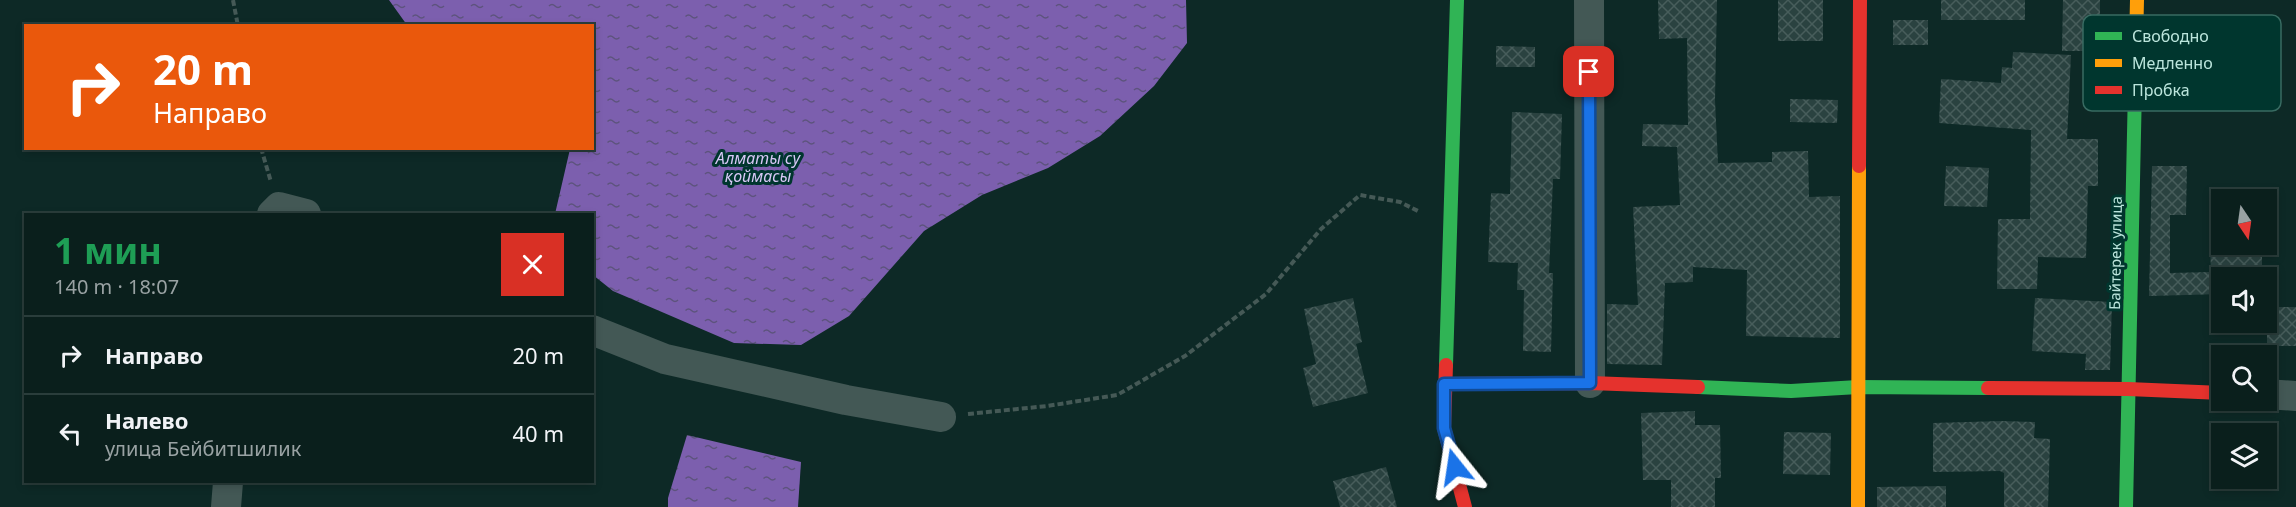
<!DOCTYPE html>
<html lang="ru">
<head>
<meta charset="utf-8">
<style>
	body { margin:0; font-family:"Noto Sans",sans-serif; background:#132725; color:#f1f3f6; height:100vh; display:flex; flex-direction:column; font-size:22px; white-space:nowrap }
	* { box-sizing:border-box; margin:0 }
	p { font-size:20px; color:#99a2a3 }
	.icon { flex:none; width:33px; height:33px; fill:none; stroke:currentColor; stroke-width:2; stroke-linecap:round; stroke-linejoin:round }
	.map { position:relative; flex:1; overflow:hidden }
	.sheet { position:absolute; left:24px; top:213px; width:570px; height:270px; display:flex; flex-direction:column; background:#0a1f1c; border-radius:0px; box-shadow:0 3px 9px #0003,0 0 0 2px #2a3d3b }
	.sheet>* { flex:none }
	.hud { position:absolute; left:24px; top:24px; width:570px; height:126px; border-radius:0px; box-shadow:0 3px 9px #0003,0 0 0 2px #2a3d3b; background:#ea580c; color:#fff; overflow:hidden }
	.needle { width:39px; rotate:167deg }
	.buttons { position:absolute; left:2211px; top:189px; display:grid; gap:12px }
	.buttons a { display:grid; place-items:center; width:66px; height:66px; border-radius:0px; background:#0a1f1c; box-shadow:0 3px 9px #0003,0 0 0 2px #2a3d3b; font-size:30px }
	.pin { position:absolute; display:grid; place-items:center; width:51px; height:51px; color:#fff; margin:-26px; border-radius:12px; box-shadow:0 3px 9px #0006 }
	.me { position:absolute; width:66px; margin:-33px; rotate:345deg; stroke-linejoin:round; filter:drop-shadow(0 0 4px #0008) }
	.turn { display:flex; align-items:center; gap:21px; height:126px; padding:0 30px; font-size:27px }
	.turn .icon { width:78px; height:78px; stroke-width:2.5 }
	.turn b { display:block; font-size:42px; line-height:51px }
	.round { display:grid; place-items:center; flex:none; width:63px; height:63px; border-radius:0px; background:#132725 }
	.head { display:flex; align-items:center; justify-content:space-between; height:102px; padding:0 30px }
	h1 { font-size:36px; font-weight:700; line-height:45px; color:#1e9e55 }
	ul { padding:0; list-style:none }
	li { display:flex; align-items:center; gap:18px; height:78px; padding:0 30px; border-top:2px solid #2a3d3b }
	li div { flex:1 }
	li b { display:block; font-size:22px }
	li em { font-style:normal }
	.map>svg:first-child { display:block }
</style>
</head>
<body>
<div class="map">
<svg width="2296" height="507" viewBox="0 0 2296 507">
	<defs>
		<pattern id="water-ripples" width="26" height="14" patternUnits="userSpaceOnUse" patternTransform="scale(1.5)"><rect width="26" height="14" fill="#7c5fae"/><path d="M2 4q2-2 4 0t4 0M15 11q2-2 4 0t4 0" fill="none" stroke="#5d537d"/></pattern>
		<pattern id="building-cross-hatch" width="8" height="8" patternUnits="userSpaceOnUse" patternTransform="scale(1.5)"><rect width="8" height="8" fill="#2a4240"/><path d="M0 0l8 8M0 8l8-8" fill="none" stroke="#475d5b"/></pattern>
	</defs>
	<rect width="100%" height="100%" fill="#0d2926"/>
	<g fill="url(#water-ripples)">
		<path d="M389 0H1186L1187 43 1154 86 1100 136 1048 168 982 195 924 231 849 316 801 345 734 343 613 291 593 275 592 214H555L570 149 592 148V26L407 25Z"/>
		<path d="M687 435 801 462 798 507H668V498Z"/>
	</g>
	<g fill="url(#building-cross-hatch)">
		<path d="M1658 0H1717L1715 100 1718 163 1772 162V152L1808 151 1809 197 1840 196V338L1746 336 1747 270 1693 267V282L1665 283 1662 365 1607 364V304L1638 305 1633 207 1680 205 1677 147 1642 146 1643 124 1688 125 1687 38 1659 39Z"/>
		<rect x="1778" y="0" width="45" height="41"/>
		<rect x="1941" y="0" width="84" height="20"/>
		<path d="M2063 0H2100V51H2062Z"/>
		<rect x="1893" y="20" width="35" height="25"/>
		<path d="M1496 46 1535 47V67H1496Z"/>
		<path d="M2013 52 2071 55 2067 139H2098V186H2088L2086 258 2038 257 2037 289H1997L1998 219H2030L2031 130 1939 123 1941 79 2001 83 2002 67 2012 68Z"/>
		<path d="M1790 99 1838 100 1837 123 1790 122Z"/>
		<path d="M1512 112 1562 114 1560 179H1553L1549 273H1553L1551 352 1523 351 1524 290H1517L1518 263 1488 262 1491 193 1510 194Z"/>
		<path d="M1946 166 1989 168 1987 207 1944 206Z"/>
		<path d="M2152 166H2187L2186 215H2170V273L2211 272 2210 244H2262V278H2222V294L2149 296Z"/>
		<path d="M1353 298 1362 342 1356 344 1368 393 1313 407 1303 368 1316 364 1304 309Z"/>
		<path d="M2035 298 2112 302 2110 370H2085L2086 354 2032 351Z"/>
		<rect x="2267" y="307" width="29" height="39"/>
		<path d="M1695 411V425H1720L1721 478H1715V507H1671V480H1643L1641 413Z"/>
		<path d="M2002 421 2035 422 2034 438 2050 439 2048 507H2004V473L2000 471 1933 472V423Z"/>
		<path d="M1784 432 1831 433 1830 475 1783 474Z"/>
		<path d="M1386 467 1397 507H1340L1333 481Z"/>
		<path d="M1946 486V507H1877V487Z"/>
	</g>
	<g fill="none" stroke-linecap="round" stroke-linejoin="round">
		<g stroke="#455956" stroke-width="4" stroke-dasharray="6 3" stroke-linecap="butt">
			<path d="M233 0 238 26"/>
			<path d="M261 148 271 182"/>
			<path d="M968 414 1047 406 1117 395 1185 356 1266 294 1321 229 1360 195 1400 202 1420 212"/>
		</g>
		<g stroke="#435855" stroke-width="30">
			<path d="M1589 0 1590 383"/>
			<path d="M272 214 279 207 306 214"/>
			<path d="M592 330 665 359 846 400 941 417"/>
			<path d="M2266 394 2296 396"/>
			<path d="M226 507 228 482"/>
		</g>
		<g stroke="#30b455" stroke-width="14">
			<path d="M1446 365 1457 0"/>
			<path d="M1698 387 1791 391 1858 387 1988 388"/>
			<path d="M2126 507 2135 87"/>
		</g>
		<g stroke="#ff9f0a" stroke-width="14">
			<path d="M2135 87 2137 0"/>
			<path d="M1858 507 1859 166"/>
		</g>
		<g stroke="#e5322d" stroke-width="14">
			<path d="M1859 166 1860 0"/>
			<path d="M1446 365 1444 428 1465 507"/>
			<path d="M1444 384 1590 383 1698 387"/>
			<path d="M1988 388 2128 389 2222 393"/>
		</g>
	</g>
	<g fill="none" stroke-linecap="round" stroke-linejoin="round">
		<g stroke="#114b97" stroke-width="15">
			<path id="route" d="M1455 467 1444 428V384L1590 383 1589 72"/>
		</g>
		<use href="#route" stroke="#1a73e8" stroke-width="10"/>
	</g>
	<g text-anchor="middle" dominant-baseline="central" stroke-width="6" stroke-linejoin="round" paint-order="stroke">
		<g font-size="15" fill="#bbe5dc" stroke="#00362e">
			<text transform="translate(2115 253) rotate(-89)">Байтерек улица</text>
		</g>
		<g font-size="16" font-style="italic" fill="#d8c8f7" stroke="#00362e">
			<text x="758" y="158">Алматы су<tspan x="758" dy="18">қоймасы</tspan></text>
		</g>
	</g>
	<rect x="2083" y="15" width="198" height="96" rx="9" fill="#00362e" stroke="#386b62" stroke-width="1.5"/>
	<rect x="2095" y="32" width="27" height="8" fill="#30b455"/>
	<rect x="2095" y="59" width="27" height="8" fill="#ff9f0a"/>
	<rect x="2095" y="86" width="27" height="8" fill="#e5322d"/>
	<g font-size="16" fill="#bbe5dc">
		<text x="2132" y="42">Свободно</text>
		<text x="2132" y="69">Медленно</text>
		<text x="2132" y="96">Пробка</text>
	</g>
</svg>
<div class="buttons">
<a><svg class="needle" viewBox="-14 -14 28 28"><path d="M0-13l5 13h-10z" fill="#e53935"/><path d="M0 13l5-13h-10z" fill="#99a2a3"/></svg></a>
<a><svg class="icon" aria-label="sound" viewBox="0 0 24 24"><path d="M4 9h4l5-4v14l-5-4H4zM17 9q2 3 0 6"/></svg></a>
<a><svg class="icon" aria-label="search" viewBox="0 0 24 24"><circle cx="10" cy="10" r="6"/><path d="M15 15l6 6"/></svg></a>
<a><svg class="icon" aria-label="layers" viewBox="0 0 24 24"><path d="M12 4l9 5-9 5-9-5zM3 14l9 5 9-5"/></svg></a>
</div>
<div class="pin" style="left:1589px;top:72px;background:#d93025"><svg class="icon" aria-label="arrive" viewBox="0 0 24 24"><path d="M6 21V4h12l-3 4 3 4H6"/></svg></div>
<svg class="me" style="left:1455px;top:467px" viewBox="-20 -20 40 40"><path d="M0-17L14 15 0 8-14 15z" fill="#1a73e8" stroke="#fff" stroke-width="4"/></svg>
<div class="hud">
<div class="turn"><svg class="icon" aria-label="right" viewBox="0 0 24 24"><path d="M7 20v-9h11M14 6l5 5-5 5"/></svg><div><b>20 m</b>Направо</div></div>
</div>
<section class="sheet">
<div class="head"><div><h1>1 мин</h1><p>140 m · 18:07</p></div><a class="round" style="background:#d93025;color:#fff"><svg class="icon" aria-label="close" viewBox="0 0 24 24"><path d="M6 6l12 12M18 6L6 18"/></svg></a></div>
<ul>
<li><svg class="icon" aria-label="right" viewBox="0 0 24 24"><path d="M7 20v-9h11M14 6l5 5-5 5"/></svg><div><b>Направо</b></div><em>20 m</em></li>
<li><svg class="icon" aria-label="left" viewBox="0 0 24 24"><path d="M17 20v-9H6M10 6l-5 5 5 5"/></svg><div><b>Налево</b><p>улица Бейбитшилик</p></div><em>40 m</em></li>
</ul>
</section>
</div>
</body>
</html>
